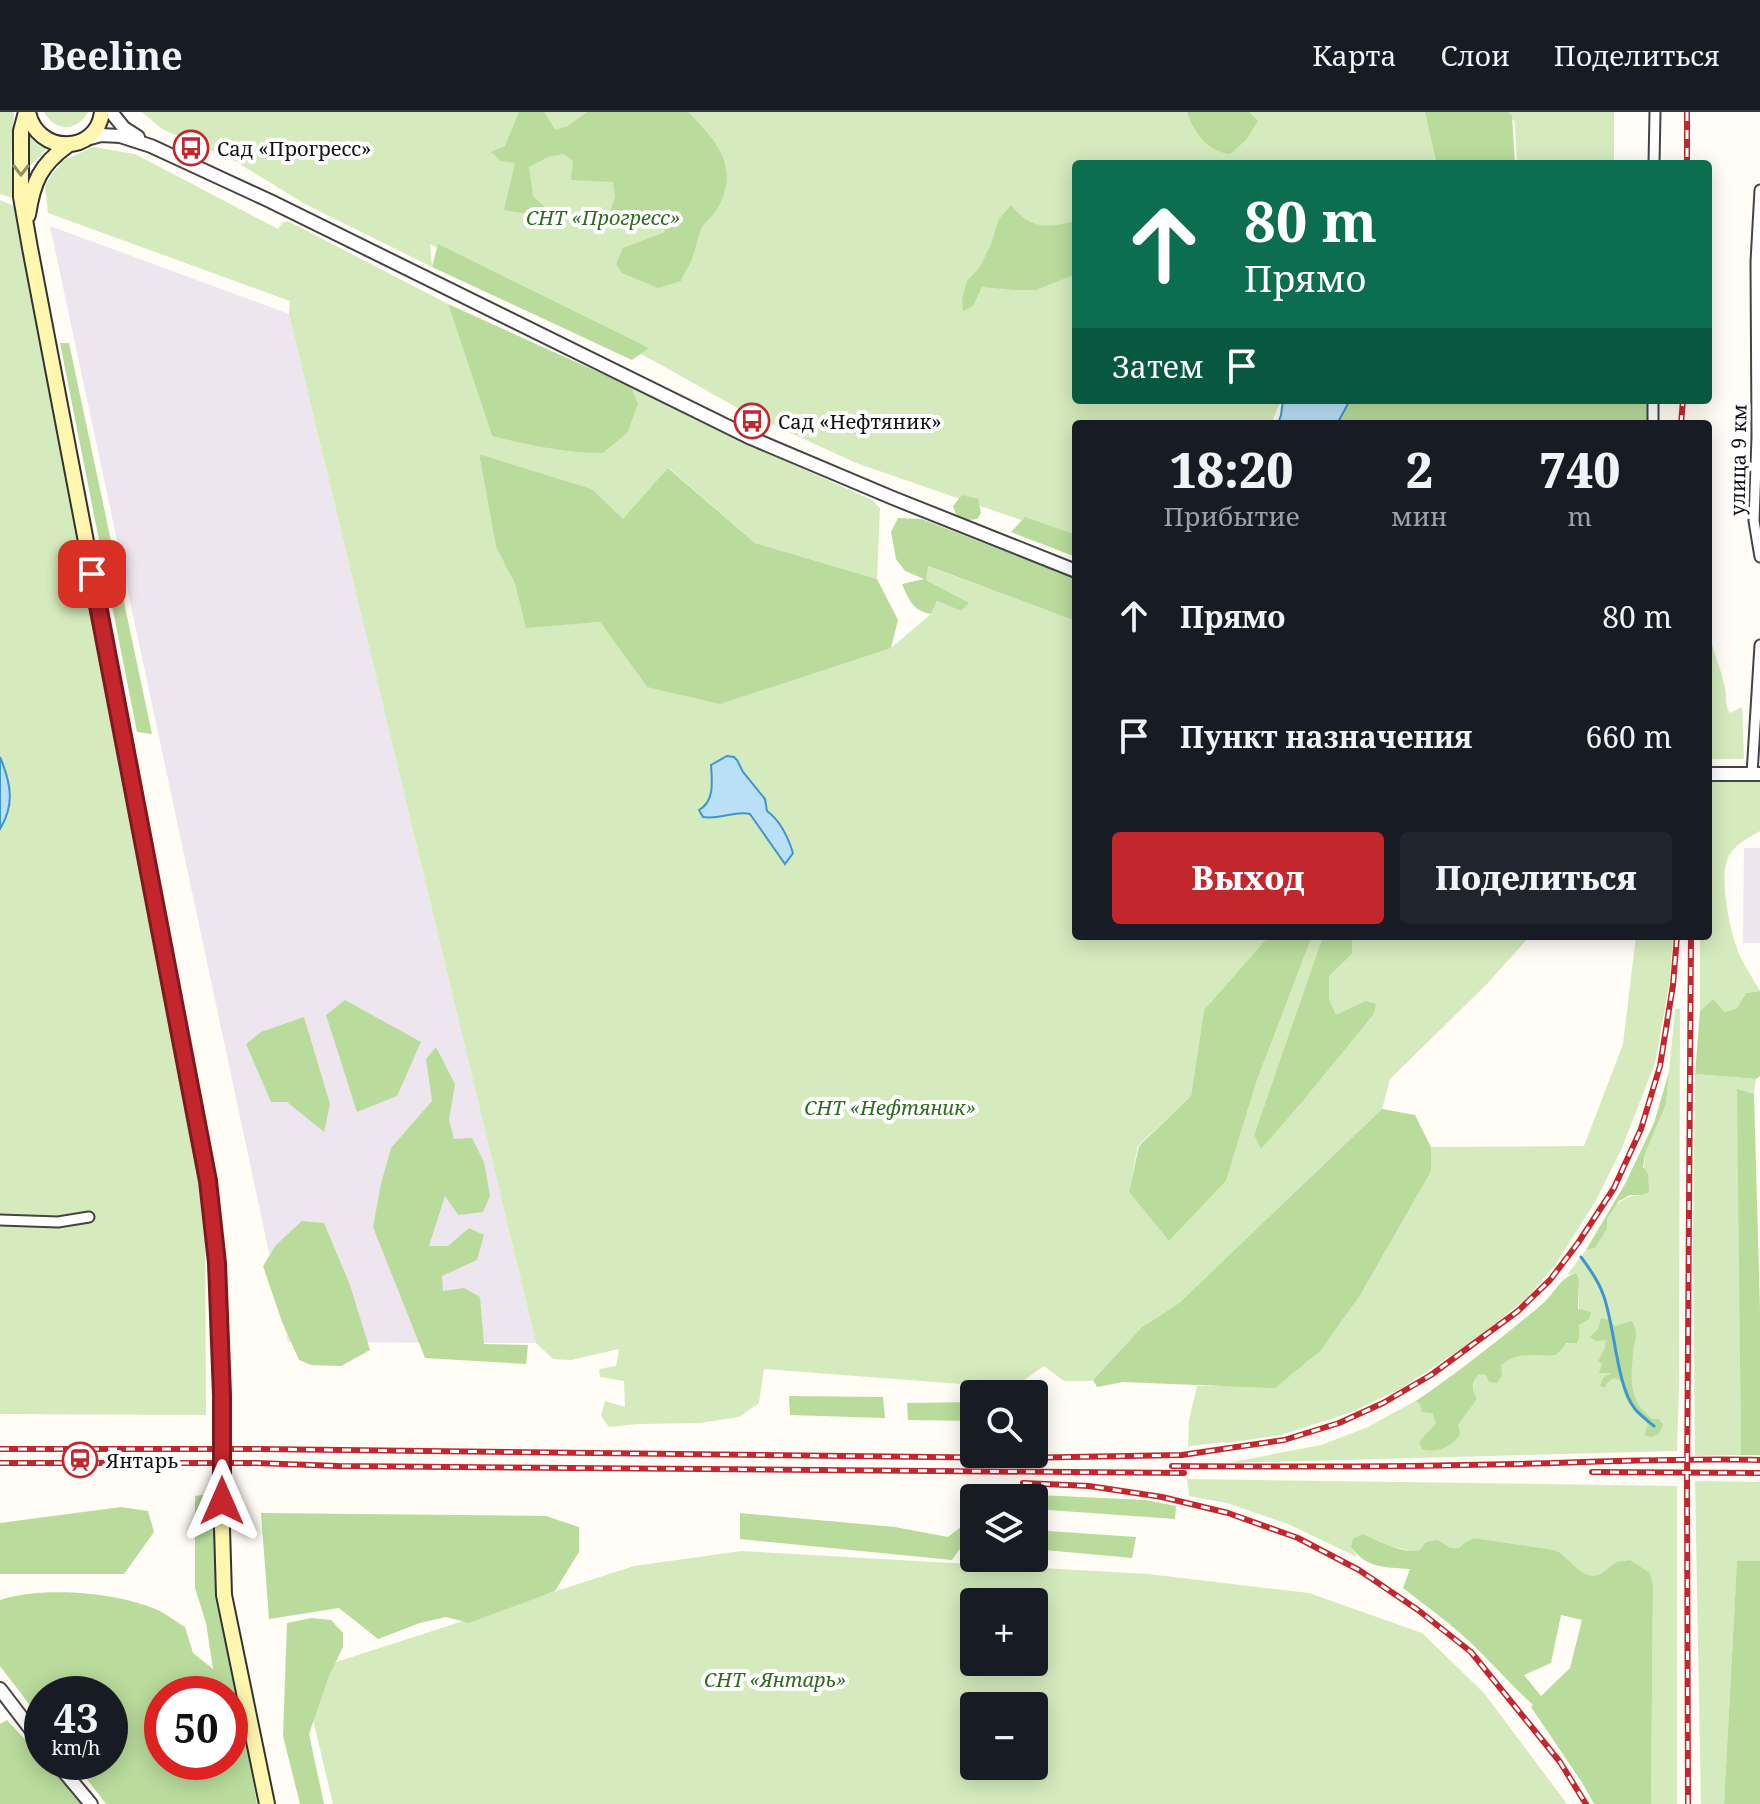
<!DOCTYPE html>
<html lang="ru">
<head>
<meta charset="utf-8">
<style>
	body { margin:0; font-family:"Noto Serif",serif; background:#20242c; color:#f1f3f6; height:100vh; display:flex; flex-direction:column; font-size:30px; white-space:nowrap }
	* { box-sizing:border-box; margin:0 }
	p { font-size:26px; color:#9ea1a6 }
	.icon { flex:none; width:44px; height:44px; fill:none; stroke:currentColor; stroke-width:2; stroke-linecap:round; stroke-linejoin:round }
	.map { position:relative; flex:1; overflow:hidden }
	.sheet { position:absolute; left:1072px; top:308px; width:640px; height:520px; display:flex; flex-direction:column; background:#171b24; border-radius:8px; box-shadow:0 4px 20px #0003 }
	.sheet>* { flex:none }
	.hud { position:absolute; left:1072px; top:48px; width:640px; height:244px; border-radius:8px; box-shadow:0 4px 20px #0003; background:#0b6e4f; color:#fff; overflow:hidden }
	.fabs { position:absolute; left:960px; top:1268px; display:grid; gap:16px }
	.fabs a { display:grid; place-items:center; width:88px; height:88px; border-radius:8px; background:#171b24; box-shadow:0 4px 20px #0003; font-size:40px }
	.speed { position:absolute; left:24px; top:1564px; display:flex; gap:16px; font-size:40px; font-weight:700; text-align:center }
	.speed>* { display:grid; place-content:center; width:104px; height:104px; border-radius:50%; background:#171b24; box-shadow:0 4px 20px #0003; line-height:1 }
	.speed small { font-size:20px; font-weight:400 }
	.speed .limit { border:12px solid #d22; background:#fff; color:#111 }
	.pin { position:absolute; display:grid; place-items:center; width:68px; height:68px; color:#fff; margin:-34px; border-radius:16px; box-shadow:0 4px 12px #0006 }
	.me { position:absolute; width:88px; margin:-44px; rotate:0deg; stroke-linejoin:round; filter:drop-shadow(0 0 6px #0008) }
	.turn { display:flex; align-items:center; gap:28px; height:168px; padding:0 40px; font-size:36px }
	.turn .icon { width:104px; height:104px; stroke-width:2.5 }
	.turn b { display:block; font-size:56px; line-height:68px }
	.then { display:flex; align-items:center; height:76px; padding:0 40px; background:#0003; gap:16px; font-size:30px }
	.eta { display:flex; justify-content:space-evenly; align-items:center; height:136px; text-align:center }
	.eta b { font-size:48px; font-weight:800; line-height:56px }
	.primary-button { display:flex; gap:16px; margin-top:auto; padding:16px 40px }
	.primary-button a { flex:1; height:92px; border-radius:8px; background:#c4262e; color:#fff; font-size:32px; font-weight:800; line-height:92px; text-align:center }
	.primary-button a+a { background:#20242c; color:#f1f3f6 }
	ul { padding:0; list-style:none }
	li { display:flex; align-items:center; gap:24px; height:120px; padding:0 40px }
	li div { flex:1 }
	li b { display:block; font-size:30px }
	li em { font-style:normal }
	header { display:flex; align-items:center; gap:48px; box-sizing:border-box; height:112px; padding:0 40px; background:#171b24; border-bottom:2px solid #363941 }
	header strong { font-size:38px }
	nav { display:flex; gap:44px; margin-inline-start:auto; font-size:28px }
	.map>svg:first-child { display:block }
</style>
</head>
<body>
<header>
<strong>Beeline</strong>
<nav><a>Карта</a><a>Слои</a><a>Поделиться</a></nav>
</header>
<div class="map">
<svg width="1760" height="1692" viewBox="0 0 1760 1692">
	<rect width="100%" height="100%" fill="#fffdf5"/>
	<g fill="#eee6ef">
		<path d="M50 114 289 202 536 1231 288 1230Z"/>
		<path d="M1744 736H1760V831H1743Z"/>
	</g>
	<g fill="#d5ebbd" fill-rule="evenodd">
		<path d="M0 0H14L11 51 15 87 0 82Z"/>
		<path d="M44 0H88C77 20 55 20 44 0Z"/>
		<path d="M142 0H1426L1439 52H1076V288H1281L1271 312H1076V427L856 351 743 299 654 249 430 132 432 155 305 92 233 48 162 17Z"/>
		<path d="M1507 0H1614V52H1517L1515 10Z"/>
		<path d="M30 22 38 30 48 35 29 55Z"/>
		<path d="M93 35 135 42 278 117 282 111 288 109 448 192 492 324 638 291 631 275 706 313 872 388 880 396 877 467 755 431 669 356 623 408 592 377 479 342 496 435 515 472 526 515 600 510 647 575 891 536 931 502 937 489 961 499 968 491 926 468 927 454 1076 509V824H1269L1204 898 1191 984 1138 1034 1129 1080 1169 1129 1226 1069 1256 971 1312 824H1323L1254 1023 1261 1036 1303 989 1374 902 1336 903 1329 887V864L1352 842V824H1530L1487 872 1390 967 1382 997 1179 1191 1143 1214 1092 1269H1064L1044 1254 1013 1276 764 1257 759 1291 739 1305 699 1311 638 1312 609 1315 601 1304 605 1289 625 1295 624 1269 600 1265 599 1257 616 1254 619 1237 571 1248 553 1247 536 1231 289 202 290 189 48 101 45 73 62 49Z"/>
		<path d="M0 88 15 94 205 1092 206 1303 0 1302Z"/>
		<path d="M1708 530 1712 532C1716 547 1722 561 1725 576 1727 586 1724 591 1730 601L1742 595 1744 647H1708Z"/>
		<path d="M1760 667V719C1748 726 1733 733 1727 748 1719 768 1731 826 1741 846 1746 857 1754 868 1760 879L1746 881 1737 896 1725 900 1713 887 1700 899V824H1708V668Z"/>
		<path d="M1636 824H1673L1670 868 1655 951 1622 1036 1595 1090 1555 1153 1526 1187 1473 1229 1402 1276 1352 1300 1281 1323 1227 1331 1224 1330 1190 1334 1188 1336 1189 1308 1197 1274H1221L1431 1059V1035L1584 1034 1623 932Z"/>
		<path d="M1675 897H1680L1679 1272 1677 1339 1228 1351 1321 1333 1368 1315 1417 1288 1432 1301 1436 1311 1420 1330C1448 1318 1461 1318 1471 1285 1474 1276 1473 1270 1479 1261L1486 1263 1501 1254 1509 1246 1521 1242 1542 1244 1579 1226V1167L1576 1161 1567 1163 1586 1138 1595 1136C1605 1111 1610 1084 1642 1083L1645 1042 1666 992Z"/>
		<path d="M1695 962 1756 967 1754 982 1738 978 1741 1343 1695 1344 1693 1134Z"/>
		<path d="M1187 1367 1677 1374V1692H1651L1653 1474 1630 1448C1628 1448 1618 1450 1617 1451 1611 1453 1606 1459 1600 1462 1581 1470 1570 1444 1555 1438L1474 1426 1464 1431 1459 1436 1413 1439 1390 1434 1363 1422 1351 1435 1357 1445 1288 1412 1227 1391 1189 1384Z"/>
		<path d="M1695 1369 1760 1370V1449L1737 1450 1724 1692H1701Z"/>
		<path d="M741 1439 1148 1462 1309 1481 1422 1521 1484 1581 1567 1692H333L302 1561 634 1454ZM974 1490H1034V1550H974ZM974 1594H1034V1654H974Z"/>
	</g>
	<g fill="#b9dc9c" fill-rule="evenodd">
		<path d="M519 0H544L555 18 568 14 587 0H688C717 29 741 56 717 97 713 105 705 109 701 117 697 126 696 137 692 147 689 154 684 161 681 169L658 176 622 161 616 152 623 136 665 120 660 106 643 105 618 112 609 103 615 85 613 70 571 68 573 49 564 42 548 45 529 55 533 84 546 96 542 104 504 98 515 51 501 49 491 40 505 34Z"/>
		<path d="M1187 0H1249L1258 9 1246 28 1230 42C1207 39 1194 21 1187 0Z"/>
		<path d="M1425 0H1508L1512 4 1515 52H1437Z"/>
		<path d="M1011 93C1031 118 1047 116 1076 109V162L1036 178H1014L982 175 973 194 963 199 962 188 967 169 980 155 991 132 999 107Z"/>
		<path d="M438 132 649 236 632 248 432 155Z"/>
		<path d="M448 192 631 275 638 291 628 320 603 341C565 341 529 333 492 324Z"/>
		<path d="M60 231H69L152 622 137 620Z"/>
		<path d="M1350 288H1647V312H1337Z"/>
		<path d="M479 342 592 377 623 407 668 356 755 431 877 467 898 508 891 536 720 592 647 575 600 510 526 516 515 472 496 435Z"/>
		<path d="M962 383 978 387 981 401 977 407 964 409 956 402 953 394Z"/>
		<path d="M1025 405 1076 423V445L1011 420Z"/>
		<path d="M898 406 922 407 1076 467V509L928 454 926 468 969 491 961 499 937 489 931 502C913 499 909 488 902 472L924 467 905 459 896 447 891 420Z"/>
		<path d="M1269 824H1312L1256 971 1226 1069 1169 1129 1129 1080 1139 1034 1191 984 1204 898Z"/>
		<path d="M1323 824H1352V842L1329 864V887L1336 903 1366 889 1376 892 1374 902 1303 989 1261 1037 1254 1023Z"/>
		<path d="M1760 879V964L1756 967 1695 962 1700 899 1713 887 1725 900 1737 896 1746 881Z"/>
		<path d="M345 888 421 930 397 984 357 1000 326 903Z"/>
		<path d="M304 905 330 992 324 1020 287 990H271L246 932 261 920Z"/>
		<path d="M436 935 455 972 449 1008 454 1027 472 1026 484 1050 490 1084 483 1100 458 1103 445 1084 429 1134H448L469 1116 484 1123 477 1148 442 1164 443 1179 464 1176 480 1185 484 1232 528 1233 526 1252 425 1246 373 1115 381 1072 391 1036 432 989 426 947Z"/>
		<path d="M1669 960 1666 992 1645 1042 1643 1055 1648 1062 1649 1080 1642 1083H1630L1619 1089 1607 1107V1116L1595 1136 1586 1138 1626 1070 1654 1011Z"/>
		<path d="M1737 977 1754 982 1760 1198V1343H1741Z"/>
		<path d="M1382 997 1415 1003 1431 1035V1059L1360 1183 1321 1238 1275 1276 1123 1270 1097 1275 1093 1268 1142 1215 1179 1191Z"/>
		<path d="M302 1109 324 1111 350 1173 370 1238 341 1254 311 1253 299 1248 282 1210 263 1154 276 1133Z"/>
		<path d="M1576 1161 1579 1167 1578 1197 1591 1200 1589 1207 1579 1213V1226L1577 1231H1567L1556 1243C1536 1245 1517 1238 1501 1254L1502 1264 1497 1271 1489 1270 1486 1263 1479 1262C1472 1271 1471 1277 1477 1287L1458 1313 1460 1322C1452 1335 1436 1342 1422 1337L1419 1330 1436 1311 1432 1301 1422 1300 1420 1292 1416 1289C1460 1259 1499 1228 1540 1194 1553 1184 1560 1165 1576 1161Z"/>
		<path d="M1601 1206 1609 1208 1615 1214 1632 1209C1640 1222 1634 1228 1633 1241 1631 1268 1628 1288 1652 1307H1659L1663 1313 1659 1322 1651 1325 1644 1323 1648 1313C1636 1293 1624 1296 1622 1269L1614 1266 1607 1271 1605 1276 1600 1274 1603 1266 1611 1261H1599L1602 1252 1598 1249 1605 1236 1606 1228 1596 1229 1590 1225 1598 1217Z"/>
		<path d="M789 1284 883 1285 885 1306 790 1303Z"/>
		<path d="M974 1290V1309L908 1308 907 1291Z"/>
		<path d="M976 1380 1146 1388 1176 1394 1175 1407 1034 1397V1386H977Z"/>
		<path d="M210 1382 229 1535 257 1692H106L74 1650H110V1582H42V1609L0 1554V1488C41 1474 113 1480 153 1496 164 1500 175 1509 185 1515L193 1541 213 1557 206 1511 195 1476V1384ZM162 1582H230V1650H162Z"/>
		<path d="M121 1395 148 1399 154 1420 124 1462H0V1411Z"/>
		<path d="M261 1401 546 1404 579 1415V1440L555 1479 469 1511 446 1505 420 1511 378 1527 339 1496 269 1507Z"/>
		<path d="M740 1401 895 1415 948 1425 962 1414 974 1415V1431H964L952 1448 740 1427Z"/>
		<path d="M1034 1418 1136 1425 1132 1446 1034 1437Z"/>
		<path d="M1363 1422C1380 1429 1401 1442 1420 1438L1426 1430 1438 1428 1450 1436H1459L1464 1431 1474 1426 1555 1438C1570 1444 1581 1470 1600 1462 1606 1459 1611 1453 1617 1450 1618 1450 1629 1448 1630 1448L1650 1461 1653 1474 1651 1692H1594L1583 1672 1531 1595 1533 1593C1511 1573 1492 1551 1471 1531 1450 1511 1426 1494 1403 1476L1410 1457C1385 1455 1367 1457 1351 1435L1353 1427ZM1561 1503 1582 1508 1570 1556 1541 1584 1524 1563 1551 1551Z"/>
		<path d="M1737 1449H1760V1692H1724Z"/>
		<path d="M311 1506 331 1508 343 1521V1535L329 1564 309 1622 324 1692H300L283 1624 287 1511Z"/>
		<path d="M7 1608 42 1646V1650H46L85 1692H0V1612Z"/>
	</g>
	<g fill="#b9e0f7" stroke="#3f96cf" stroke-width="2">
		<path d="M1283 288H1350L1337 312H1278L1281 303Z"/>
		<path d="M727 644 734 645 737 648 743 660 765 687 767 699C781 709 788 725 793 741L785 752 750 702C736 698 719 708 703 705L699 698C715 689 712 669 711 653Z"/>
		<path d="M0 645C11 671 15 693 0 717Z"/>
	</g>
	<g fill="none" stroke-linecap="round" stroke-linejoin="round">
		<path stroke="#3f96cf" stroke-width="3" d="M1581 1145C1590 1157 1598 1168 1603 1182 1615 1213 1616 1273 1635 1297 1640 1303 1648 1309 1654 1314"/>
		<g stroke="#444" stroke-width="13">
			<g id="minor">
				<path d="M1654 52 1655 0"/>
				<path d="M1760 78 1756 150 1757 325 1754 409 1760 445"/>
				<path d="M1653 312V288"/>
				<path d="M1752 662 1760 533"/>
				<path d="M0 1108 58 1110 89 1105"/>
			</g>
		</g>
		<g stroke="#444" stroke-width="16">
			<g id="tertiary">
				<path d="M111 0 124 16 138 25"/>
				<path d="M83 28 101 23 120 24 151 34 270 89 751 326 893 386 1076 459"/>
				<path d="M1708 662H1760"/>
				<path d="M0 1577 42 1632"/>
				<path d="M56 1650 91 1692"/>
			</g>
		</g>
		<g stroke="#333" stroke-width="18">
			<g id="secondary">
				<path d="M26 0 21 19V85L30 136 208 1069 217 1151 222 1283"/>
				<path d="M28 0C37 43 97 43 102 0"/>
				<path d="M28 103C33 70 40 53 68 33"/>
				<path d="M222 1416 224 1483 267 1692"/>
			</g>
		</g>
		<use href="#minor" stroke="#fff" stroke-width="9"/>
		<use href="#tertiary" stroke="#fff" stroke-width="12"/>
		<use href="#secondary" stroke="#fff6b0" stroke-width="14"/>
		<g stroke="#c4262e" stroke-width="6">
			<g id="rail">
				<path d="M1687 0V52"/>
				<path d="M1681 312 1683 288"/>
				<path d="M0 1337H257L1016 1346 1182 1343 1284 1328 1339 1311 1383 1291 1431 1263 1518 1199 1550 1168 1578 1131 1614 1076 1641 1017 1660 954 1673 873 1677 824"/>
				<path d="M0 1351H257L338 1354 1184 1361"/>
				<path d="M1172 1354C1286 1355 1401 1355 1515 1352 1597 1350 1678 1346 1760 1348"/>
				<path d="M1592 1360 1760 1361"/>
				<path d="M1023 1371 1089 1374 1162 1385 1228 1401 1298 1426 1359 1458 1418 1498 1471 1540 1560 1650 1586 1692"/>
				<path d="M1688 1692 1687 1370 1691 824"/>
			</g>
		</g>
		<use href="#rail" stroke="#fff" stroke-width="3" stroke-dasharray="9" stroke-linecap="butt"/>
		<g stroke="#333" stroke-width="18" stroke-linecap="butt">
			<path id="secondary-bridge" d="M222 1416V1283"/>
		</g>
		<use href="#secondary-bridge" stroke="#fff6b0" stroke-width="14"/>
	</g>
	<defs><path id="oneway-chevron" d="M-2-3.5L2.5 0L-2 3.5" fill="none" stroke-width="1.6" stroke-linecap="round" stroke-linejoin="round" transform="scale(2)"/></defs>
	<use stroke="#948f68" href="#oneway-chevron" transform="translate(21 58) rotate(90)"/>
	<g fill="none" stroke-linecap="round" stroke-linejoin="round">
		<g stroke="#7f191e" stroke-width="20">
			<path id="route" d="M92 462 208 1069 217 1151 222 1283V1389"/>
		</g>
		<use href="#route" stroke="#c4262e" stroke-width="14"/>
	</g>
	<defs>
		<g id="bus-ring" transform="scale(1.8)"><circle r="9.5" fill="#fff" stroke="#c4262e" stroke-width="1.5"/><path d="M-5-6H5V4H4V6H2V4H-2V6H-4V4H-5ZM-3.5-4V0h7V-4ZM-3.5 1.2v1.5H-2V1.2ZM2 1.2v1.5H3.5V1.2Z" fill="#c4262e"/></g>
		<g id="station-ring" transform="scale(1.8)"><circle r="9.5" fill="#fff" stroke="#c4262e" stroke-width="1.5"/><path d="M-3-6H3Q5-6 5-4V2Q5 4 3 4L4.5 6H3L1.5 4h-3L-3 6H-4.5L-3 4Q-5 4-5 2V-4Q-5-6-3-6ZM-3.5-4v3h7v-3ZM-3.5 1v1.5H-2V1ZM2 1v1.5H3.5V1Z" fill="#c4262e"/></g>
	</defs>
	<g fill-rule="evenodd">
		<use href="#bus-ring" x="191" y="36"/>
		<use href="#bus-ring" x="752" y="309"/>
		<use href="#station-ring" x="80" y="1348"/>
	</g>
	<g text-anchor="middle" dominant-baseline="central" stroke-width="8" stroke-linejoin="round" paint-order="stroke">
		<g font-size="20" fill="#111" stroke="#fff" text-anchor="start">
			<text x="217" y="36">Сад «Прогресс»</text>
			<text x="778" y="309">Сад «Нефтяник»</text>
			<text x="106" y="1348">Янтарь</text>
		</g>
		<g font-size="20" font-style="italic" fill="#2f6b1f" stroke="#fff">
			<text x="603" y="105">СНТ «Прогресс»</text>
			<text x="890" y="995">СНТ «Нефтяник»</text>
			<text x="775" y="1567">СНТ «Янтарь»</text>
		</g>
		<g font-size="20" fill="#111" stroke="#fff">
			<text transform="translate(1738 348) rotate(-89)">улица 9 км</text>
		</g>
	</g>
</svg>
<div class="fabs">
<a><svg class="icon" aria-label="search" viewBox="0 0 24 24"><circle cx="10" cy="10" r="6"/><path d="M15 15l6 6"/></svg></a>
<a><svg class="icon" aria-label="layers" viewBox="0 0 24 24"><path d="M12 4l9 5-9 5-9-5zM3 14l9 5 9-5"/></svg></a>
<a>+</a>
<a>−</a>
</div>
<div class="speed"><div>43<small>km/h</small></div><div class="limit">50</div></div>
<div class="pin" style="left:92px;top:462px;background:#d93025"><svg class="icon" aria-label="arrive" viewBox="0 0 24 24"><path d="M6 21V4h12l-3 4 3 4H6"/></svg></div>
<svg class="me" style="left:222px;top:1389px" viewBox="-20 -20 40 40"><path d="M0-17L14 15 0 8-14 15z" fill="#c4262e" stroke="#fff" stroke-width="4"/></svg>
<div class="hud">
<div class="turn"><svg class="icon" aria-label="ahead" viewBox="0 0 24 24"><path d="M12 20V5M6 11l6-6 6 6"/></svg><div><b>80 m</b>Прямо</div></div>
<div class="then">Затем<svg class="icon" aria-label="arrive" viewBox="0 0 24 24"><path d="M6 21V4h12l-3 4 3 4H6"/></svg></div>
</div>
<section class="sheet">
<div class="eta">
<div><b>18:20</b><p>Прибытие</p></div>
<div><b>2</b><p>мин</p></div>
<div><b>740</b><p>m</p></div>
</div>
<ul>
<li><svg class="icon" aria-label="ahead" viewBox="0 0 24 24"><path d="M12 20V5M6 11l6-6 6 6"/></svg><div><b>Прямо</b></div><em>80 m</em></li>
<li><svg class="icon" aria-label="arrive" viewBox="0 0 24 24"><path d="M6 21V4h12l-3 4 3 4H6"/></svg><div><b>Пункт назначения</b></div><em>660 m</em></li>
</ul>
<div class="primary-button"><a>Выход</a><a>Поделиться</a></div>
</section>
</div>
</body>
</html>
